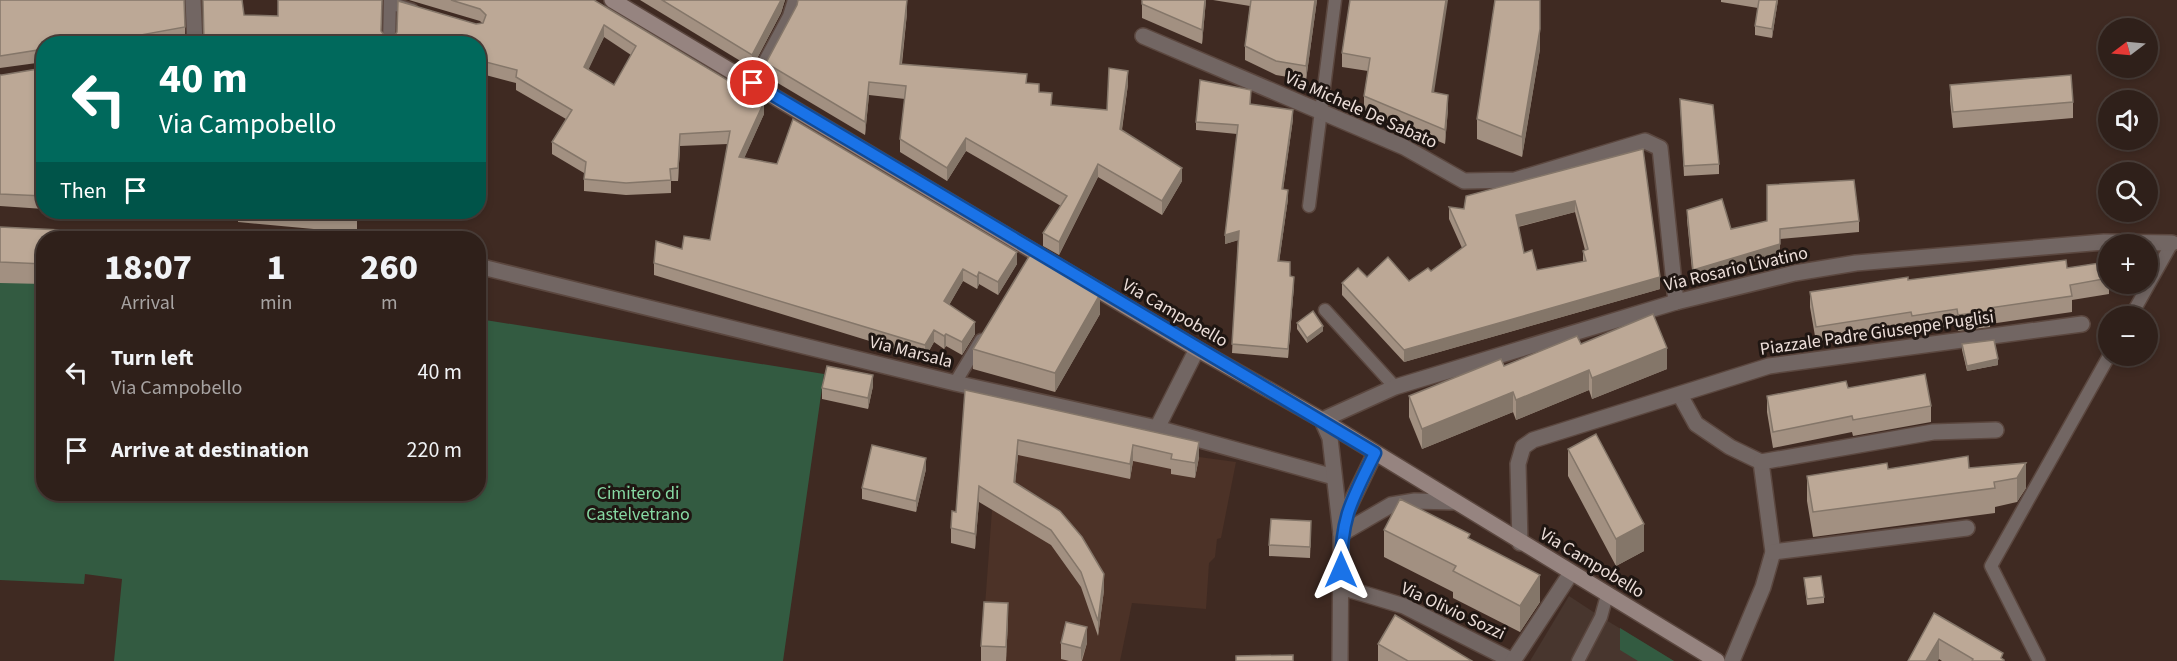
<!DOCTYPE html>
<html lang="en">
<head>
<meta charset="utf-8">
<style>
	body { margin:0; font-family:"Source Sans 3",sans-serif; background:#372823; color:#f1f3f6; height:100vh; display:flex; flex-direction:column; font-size:22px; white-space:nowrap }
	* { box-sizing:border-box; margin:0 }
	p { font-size:20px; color:#a7a3a2 }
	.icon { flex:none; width:33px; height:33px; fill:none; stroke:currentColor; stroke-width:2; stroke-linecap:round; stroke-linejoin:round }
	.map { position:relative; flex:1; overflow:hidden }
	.details { position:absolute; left:36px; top:231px; width:450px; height:270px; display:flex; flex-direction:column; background:#2f201a; border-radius:24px; box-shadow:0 3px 9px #0003,0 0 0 2px #4a3e39 }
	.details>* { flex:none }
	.hud { position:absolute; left:36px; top:36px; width:450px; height:183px; border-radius:24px; box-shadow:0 3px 9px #0003,0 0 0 2px #4a3e39; background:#00695c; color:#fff; overflow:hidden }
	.needle { width:39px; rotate:254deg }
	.fabs { position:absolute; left:2098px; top:18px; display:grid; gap:12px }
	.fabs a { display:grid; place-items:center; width:60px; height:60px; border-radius:50%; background:#2f201a; box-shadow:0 3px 9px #0003,0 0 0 2px #4a3e39; font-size:30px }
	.pin { position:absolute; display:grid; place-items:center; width:51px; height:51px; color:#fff; margin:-26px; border:3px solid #fff; border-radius:50%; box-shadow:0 2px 6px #0007 }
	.me { position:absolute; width:66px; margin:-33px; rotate:0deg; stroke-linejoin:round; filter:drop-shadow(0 0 4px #0008) }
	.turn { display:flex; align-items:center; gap:21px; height:126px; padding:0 24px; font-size:27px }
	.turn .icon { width:78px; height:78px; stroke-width:2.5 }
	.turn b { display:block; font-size:42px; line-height:51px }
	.then { display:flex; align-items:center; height:57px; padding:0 24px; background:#0003; gap:12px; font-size:22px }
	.eta { display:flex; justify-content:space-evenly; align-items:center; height:102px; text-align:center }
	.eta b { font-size:36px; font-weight:800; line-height:42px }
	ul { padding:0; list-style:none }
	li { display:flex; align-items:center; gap:18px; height:78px; padding:0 24px }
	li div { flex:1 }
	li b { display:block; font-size:22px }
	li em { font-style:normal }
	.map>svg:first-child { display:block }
</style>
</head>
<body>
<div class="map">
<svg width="2177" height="661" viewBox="0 0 2177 661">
	<rect width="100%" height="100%" fill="#3f2a22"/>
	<path fill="#48362e" d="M1569 596 1601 617 1674 661H1530Z"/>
	<path fill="#4c3227" d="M999 414 1199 457 1236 462 1221 538 1217 539 1215 557 1209 563 1206 609 1132 603 1120 661H981Z"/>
	<g fill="#335b41">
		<path d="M0 248 43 249 44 494H478L479 319 824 374 783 661H114L122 579 85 574 84 584 0 580Z"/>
		<path d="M1620 628 1674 661H1638L1620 650Z"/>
	</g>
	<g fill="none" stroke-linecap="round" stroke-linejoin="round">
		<g stroke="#5b473f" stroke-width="15">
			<g id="lane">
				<path d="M390 3 412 10"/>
				<path d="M389 44 390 0"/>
				<path d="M753 83 789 16 794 0"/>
				<path d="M1309 206 1335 0"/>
				<path d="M1325 310 1395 387"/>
				<path d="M2131 316 2172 243H2177"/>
				<path d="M955 383 981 340"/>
				<path d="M1578 661 1601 617 1607 595"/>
				<path d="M2039 661 1991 566 2109 356"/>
			</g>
		</g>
		<g stroke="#5b473f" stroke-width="18">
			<g id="street">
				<path d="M193 0 195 44"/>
				<path d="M1143 36 1404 147 1464 181 1515 180 1645 141 1660 148 1676 302"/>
				<path d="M478 266 955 383 1157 428 1334 477"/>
				<path d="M1680 395 1696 424 1730 447 1761 462 1773 552 1763 587 1732 661"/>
				<path d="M1157 428 1197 349"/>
				<path d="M1761 462 1933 432 1996 430"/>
				<path d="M1341 534 1330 438 1322 420 1395 387 1676 302 1795 273 1856 263 2104 242 2172 243"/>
				<path d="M1341 534 1391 505 1415 501 1454 502"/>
				<path d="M1520 543 1518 464 1523 447 1533 440 1769 366 2082 324"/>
				<path d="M1773 552 1967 528"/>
				<path d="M1341 587 1404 606 1513 661"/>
				<path d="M1340 661 1341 534 1347 511 1375 453"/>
				<path d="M1513 661 1571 573"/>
			</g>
		</g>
		<g stroke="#5b473f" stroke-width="18">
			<path id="secondary" d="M612 0 1197 349 1322 420 1717 661"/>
		</g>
		<use href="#lane" stroke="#726663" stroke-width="12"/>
		<use href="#street" stroke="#726663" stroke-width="15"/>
		<use href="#secondary" stroke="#968480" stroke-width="15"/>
	</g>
	<g fill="#a29081" fill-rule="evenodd">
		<path d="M0 0 185 27V40L164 44H44V62L0 68Z"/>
		<path d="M203 0 244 15 381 32 388 40 482 23 480 21 409 0H594L764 114 744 158 1017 264 998 295 979 284 977 289 963 281 949 305 975 334 962 355 946 346 944 349 934 342 925 358 654 275V263L682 249 710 240 728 144 680 146 678 181H671V193L626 195 584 191V173L552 154V142L566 119 516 90V83L478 73V44H204ZM604 37 631 55 614 85 588 69Z"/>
		<path d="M640 0H785L781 13 752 68Z"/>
		<path d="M1142 0H1206L1202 44 1142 18Z"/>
		<path d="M1213 0H1317L1306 80 1276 75 1245 60V46L1250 6Z"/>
		<path d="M1350 0 1448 109 1445 144 1364 110V96L1368 71 1342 67V53Z"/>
		<path d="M1721 0H1778L1772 38 1755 35V26L1758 8 1721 2Z"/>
		<path d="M797 5 907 13 902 64 1027 83 1039 92 1052 105 1107 110 1128 84 1122 130 1182 181 1162 215 1098 177 1059 255 1043 246V233L1061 206 966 151 947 181 900 152V139L905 99 869 95 865 135 766 76V63Z"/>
		<path d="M1540 49 1522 157 1477 139V119Z"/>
		<path d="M44 68V209L0 206V75H2Z"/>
		<path d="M1950 85 2073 102V118L1953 128 1950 101Z"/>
		<path d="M1251 99 1250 105 1293 119 1283 189 1288 199 1279 262 1290 276 1294 285 1288 358 1232 353 1238 240 1225 244 1237 134 1196 130V122Z"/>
		<path d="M1680 99 1719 164V174L1684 176Z"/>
		<path d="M1643 149 1660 289 1404 362 1342 295V283L1409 281 1431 271 1462 248 1449 219V207L1464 209ZM1575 212 1585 250 1583 251V262L1537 270 1524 253 1518 227Z"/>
		<path d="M1687 210 1731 229 1859 221V232L1780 239V254L1693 280 1687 220Z"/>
		<path d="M79 212H116V214Z"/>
		<path d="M238 212H357V233L238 222Z"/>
		<path d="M0 227 44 238V284L0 283Z"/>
		<path d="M1050 264 1100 314 1055 392 973 369V349Z"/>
		<path d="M2067 268 2109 278V294L2072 300V312L1990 324V327L1958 331 1957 325 1912 332 1911 328 1816 342 1810 307V292L1908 280Z"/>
		<path d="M1297 323 1323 331 1307 343 1297 329Z"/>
		<path d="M1581 344 1667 369 1592 399 1589 390 1516 420 1513 412 1422 449 1409 417V396L1504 366Z"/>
		<path d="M1962 344 1998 365 1967 371 1962 350Z"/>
		<path d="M873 386 868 409 822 399V388Z"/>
		<path d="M1848 388 1931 406V422L1853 436 1852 432 1773 448 1767 412V396Z"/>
		<path d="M965 390 1199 457 1195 478 1171 474V469L1133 461 1130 479 1018 455 1015 483 1104 590 1098 636 1081 587 1051 545 979 502 975 549 951 543V528L956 512Z"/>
		<path d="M1568 449 1644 551 1616 566 1568 476Z"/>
		<path d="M2026 463V488L2017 502 1995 507V513L1813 537 1807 501V476L1888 469 1969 468Z"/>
		<path d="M926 469 916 512 862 499V488Z"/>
		<path d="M1384 530 1470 539 1540 602 1520 632 1453 598V592L1384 557Z"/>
		<path d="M1311 532 1310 558 1269 556V545Z"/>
		<path d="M1804 578 1824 597V603L1807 605Z"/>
		<path d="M1934 613 2003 659 2004 661H1942L1939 659Z"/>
		<path d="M1008 619 1006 661H981V646Z"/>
		<path d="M1061 643H1087L1082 661H1069L1061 659Z"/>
		<path d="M1378 644 1472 661H1378Z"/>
	</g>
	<g fill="#847669">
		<path d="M781 0H785L781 13 752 68V55Z"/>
		<path d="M907 0V13L900 77V64Z"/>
		<path d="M1205 0H1206L1202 44V30Z"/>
		<path d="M1315 0H1317L1306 80V66Z"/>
		<path d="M1446 0H1448L1432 106V92Z"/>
		<path d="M1777 0H1778L1772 38V29Z"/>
		<path d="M604 25V37L584 79V67Z"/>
		<path d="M1540 29V49L1522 157V137Z"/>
		<path d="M1128 71V84L1120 142V129Z"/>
		<path d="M869 82V95L865 135V122Z"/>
		<path d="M1448 95V109L1445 144V130Z"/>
		<path d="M764 102V114L739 170V157Z"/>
		<path d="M1293 110V119L1282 198V189Z"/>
		<path d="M680 134V146L678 181V168Z"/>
		<path d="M966 138V151L947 181V168Z"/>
		<path d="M1098 164V177L1059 255V242Z"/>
		<path d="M1182 168V181L1162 215V201Z"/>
		<path d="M1288 190V199L1278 270V261Z"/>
		<path d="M1575 201V212L1516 227V215Z"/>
		<path d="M1239 231V240L1225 244V235Z"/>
		<path d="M1780 244V254L1693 280V270Z"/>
		<path d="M1017 252V264L998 295V282Z"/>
		<path d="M1050 253V272L1045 261Z"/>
		<path d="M963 269V281L944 314V301Z"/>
		<path d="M979 272V284L977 289V277Z"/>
		<path d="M1294 277V285L1288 358V349Z"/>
		<path d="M1660 277V289L1404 362V350Z"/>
		<path d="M1100 294V314L1055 392V373Z"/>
		<path d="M975 322V334L962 355V342Z"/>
		<path d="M1323 326V331L1307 343V338Z"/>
		<path d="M934 330V342L925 358V345Z"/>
		<path d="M946 334V346L944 349V336Z"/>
		<path d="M1667 348V369L1592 399V378Z"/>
		<path d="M1998 359V365L1967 371V366Z"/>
		<path d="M1589 370V390L1516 420V400Z"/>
		<path d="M873 375V386L868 409V398Z"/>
		<path d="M1513 392V412L1422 449V429Z"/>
		<path d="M1018 440V455L1014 497V482Z"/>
		<path d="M1199 442V457L1195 478V463Z"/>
		<path d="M1133 445V461L1130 479V464Z"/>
		<path d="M926 458V469L916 512V501Z"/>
		<path d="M2026 463V488L2017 502V478Z"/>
		<path d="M979 486V502L975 549V534Z"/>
		<path d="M1644 524V551L1616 566V539Z"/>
		<path d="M1104 574V590L1098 636V621Z"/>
		<path d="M1540 575V602L1520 632V606Z"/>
		<path d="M1008 603V619L1006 661V647Z"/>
		<path d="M1087 627V643L1081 661V648Z"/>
		<path d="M1939 639V659L1938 661H1926Z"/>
	</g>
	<g fill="#bca896" stroke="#847669" stroke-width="1.5" fill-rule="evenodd">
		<path d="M0 0H184L185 27 113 40 114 44H44V49L0 56Z"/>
		<path d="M203 0H242L244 15 278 16V0H382L381 31 388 40 393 38 397 32 398 1 476 24 483 23 486 15 480 9 451 0H594L764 102 739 157 777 164 793 119 1017 252 998 282 979 272 977 277 963 269 944 301 975 322 962 342 946 334 944 336 934 330 925 345 654 263 656 241 682 249 684 236 710 240 730 131 680 134 678 168 670 169 671 180 626 183 584 179 586 162 552 142 572 110 516 77 517 70 478 60V44H219V39L204 41ZM604 25 636 46 614 85 584 67Z"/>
		<path d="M662 0H781L752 55Z"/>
		<path d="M798 0H907L900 64 1027 74 1026 83 1039 84V92L1052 93 1051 105 1107 110 1109 68 1128 71 1120 129 1182 168 1162 201 1098 164 1059 242 1043 233 1067 196 966 138 947 168 900 139 906 86 869 82 865 122 766 63 797 5Z"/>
		<path d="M1142 0H1205L1202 30 1142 4Z"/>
		<path d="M1251 0H1315L1306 66 1276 61 1245 46Z"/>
		<path d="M1350 0H1446L1432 92 1448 95 1445 130 1364 96 1370 58 1342 53Z"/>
		<path d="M1495 0H1540V29L1522 137 1477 119Z"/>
		<path d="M1759 0H1777L1772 29 1755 26Z"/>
		<path d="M44 68V196L0 194V75H2Z"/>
		<path d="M2071 75 2073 102 1953 112 1950 85Z"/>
		<path d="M1200 80 1251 90 1250 104 1293 110 1282 189 1288 190 1278 261 1290 262V276L1294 277 1288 349 1232 344 1239 231 1225 235 1238 125 1196 122Z"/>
		<path d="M1680 99 1713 105 1719 164 1684 166Z"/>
		<path d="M1643 149 1660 277 1404 350 1342 283 1358 268 1367 277 1388 257 1409 281 1428 268 1431 271 1466 245 1449 207 1464 209 1466 196ZM1575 201 1588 249 1583 251 1586 261 1537 270 1532 250 1524 253 1516 215Z"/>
		<path d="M1854 180 1859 221 1780 229V244L1693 270 1687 210 1722 199 1731 229 1767 221V185Z"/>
		<path d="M265 212H357V220Z"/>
		<path d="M0 227 81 231 80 238H44V264L0 262Z"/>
		<path d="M1036 245 1050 253 1045 261 1100 294 1055 373 973 349Z"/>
		<path d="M2066 260 2067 268 2106 262 2109 278 2070 285 2072 296 1989 308 1990 311 1958 315 1957 309 1912 316 1911 312 1816 327 1810 292 1908 277V280Z"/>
		<path d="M1313 311 1323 326 1307 338 1297 323Z"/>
		<path d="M1653 314 1667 348 1592 378 1589 370 1516 400 1513 392 1422 429 1409 396 1501 359 1504 366 1577 336 1581 344Z"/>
		<path d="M1994 340 1998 359 1967 366 1962 344Z"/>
		<path d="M827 366 873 375 868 398 822 388Z"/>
		<path d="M1925 374 1931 406 1853 420 1852 416 1773 432 1767 396 1846 381 1848 388Z"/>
		<path d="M965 390 1199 442 1195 463 1171 459 1172 454 1133 445 1130 464 1018 440 1014 482 1060 511 1082 537 1104 574 1098 621 1081 572 1051 530 979 486 975 534 951 528 952 511 956 512Z"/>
		<path d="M1596 434 1644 524 1616 539 1568 449Z"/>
		<path d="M872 445 926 458 916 501 862 488Z"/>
		<path d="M1968 456 1969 468 2026 463 2017 478 1994 482 1995 488 1813 512 1807 476 1887 463 1888 469Z"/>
		<path d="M1400 499 1470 534 1468 538 1540 575 1520 606 1453 571 1456 566 1384 530Z"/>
		<path d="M1271 519 1311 521 1310 547 1269 545Z"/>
		<path d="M1821 576 1824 597 1807 599 1804 578Z"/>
		<path d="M984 602 1008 603 1006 647 981 646Z"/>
		<path d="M1934 613 2003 653 2001 658 2004 660V661H1972L1973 659 1939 639 1926 661H1908Z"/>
		<path d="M1395 615 1472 661H1408L1378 644Z"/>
		<path d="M1066 622 1087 627 1081 648 1061 643Z"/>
		<path d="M1293 655V661H1236V656Z"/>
	</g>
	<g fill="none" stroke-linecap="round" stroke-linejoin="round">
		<g stroke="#114b97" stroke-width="15">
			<path id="route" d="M753 83 1375 453C1352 500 1341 516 1341 570"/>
		</g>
		<use href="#route" stroke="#1a73e8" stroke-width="10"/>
	</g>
	<g text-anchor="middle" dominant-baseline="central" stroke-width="6" stroke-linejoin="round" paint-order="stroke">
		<g font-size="18" fill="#ecded9" stroke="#1f1612">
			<text transform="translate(1361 110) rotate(24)">Via Michele De Sabato</text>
			<text transform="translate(1736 269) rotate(-13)">Via Rosario Livatino</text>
			<text transform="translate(1175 313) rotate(30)">Via Campobello</text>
			<text transform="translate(1877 333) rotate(-8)">Piazzale Padre Giuseppe Puglisi</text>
			<text transform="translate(911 352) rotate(14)">Via Marsala</text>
			<text transform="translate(1592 563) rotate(31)">Via Campobello</text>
			<text transform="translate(1453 611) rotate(25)">Via Olivio Sozzi</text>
		</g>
		<g font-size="18" fill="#87d9a3" stroke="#1f1612">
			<text x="638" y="493">Cimitero di<tspan x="638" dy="21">Castelvetrano</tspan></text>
		</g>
	</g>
</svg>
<div class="fabs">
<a><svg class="needle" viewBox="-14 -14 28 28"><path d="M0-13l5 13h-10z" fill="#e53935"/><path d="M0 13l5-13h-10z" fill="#a7a3a2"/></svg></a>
<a><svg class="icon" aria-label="sound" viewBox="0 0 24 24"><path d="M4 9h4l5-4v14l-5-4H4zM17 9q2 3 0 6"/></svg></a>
<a><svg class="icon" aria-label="search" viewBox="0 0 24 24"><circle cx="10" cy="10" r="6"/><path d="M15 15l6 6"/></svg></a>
<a>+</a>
<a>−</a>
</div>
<div class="pin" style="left:753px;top:83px;background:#d93025"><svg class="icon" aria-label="arrive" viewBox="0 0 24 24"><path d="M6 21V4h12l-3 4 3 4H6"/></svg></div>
<svg class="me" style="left:1341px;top:570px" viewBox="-20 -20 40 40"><path d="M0-17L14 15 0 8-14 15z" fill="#1a73e8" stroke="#fff" stroke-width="4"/></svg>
<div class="hud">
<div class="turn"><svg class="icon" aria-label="left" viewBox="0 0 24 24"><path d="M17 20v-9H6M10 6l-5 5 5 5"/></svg><div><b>40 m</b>Via Campobello</div></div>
<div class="then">Then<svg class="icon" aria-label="arrive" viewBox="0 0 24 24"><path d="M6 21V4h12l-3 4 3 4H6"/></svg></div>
</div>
<section class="details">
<div class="eta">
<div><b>18:07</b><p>Arrival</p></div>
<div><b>1</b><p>min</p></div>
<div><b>260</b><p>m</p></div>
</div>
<ul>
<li><svg class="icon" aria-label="left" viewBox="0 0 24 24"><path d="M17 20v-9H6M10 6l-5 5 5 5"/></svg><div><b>Turn left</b><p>Via Campobello</p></div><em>40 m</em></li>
<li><svg class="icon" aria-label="arrive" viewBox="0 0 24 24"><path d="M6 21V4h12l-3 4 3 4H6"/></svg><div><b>Arrive at destination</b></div><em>220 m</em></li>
</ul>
</section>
</div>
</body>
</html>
